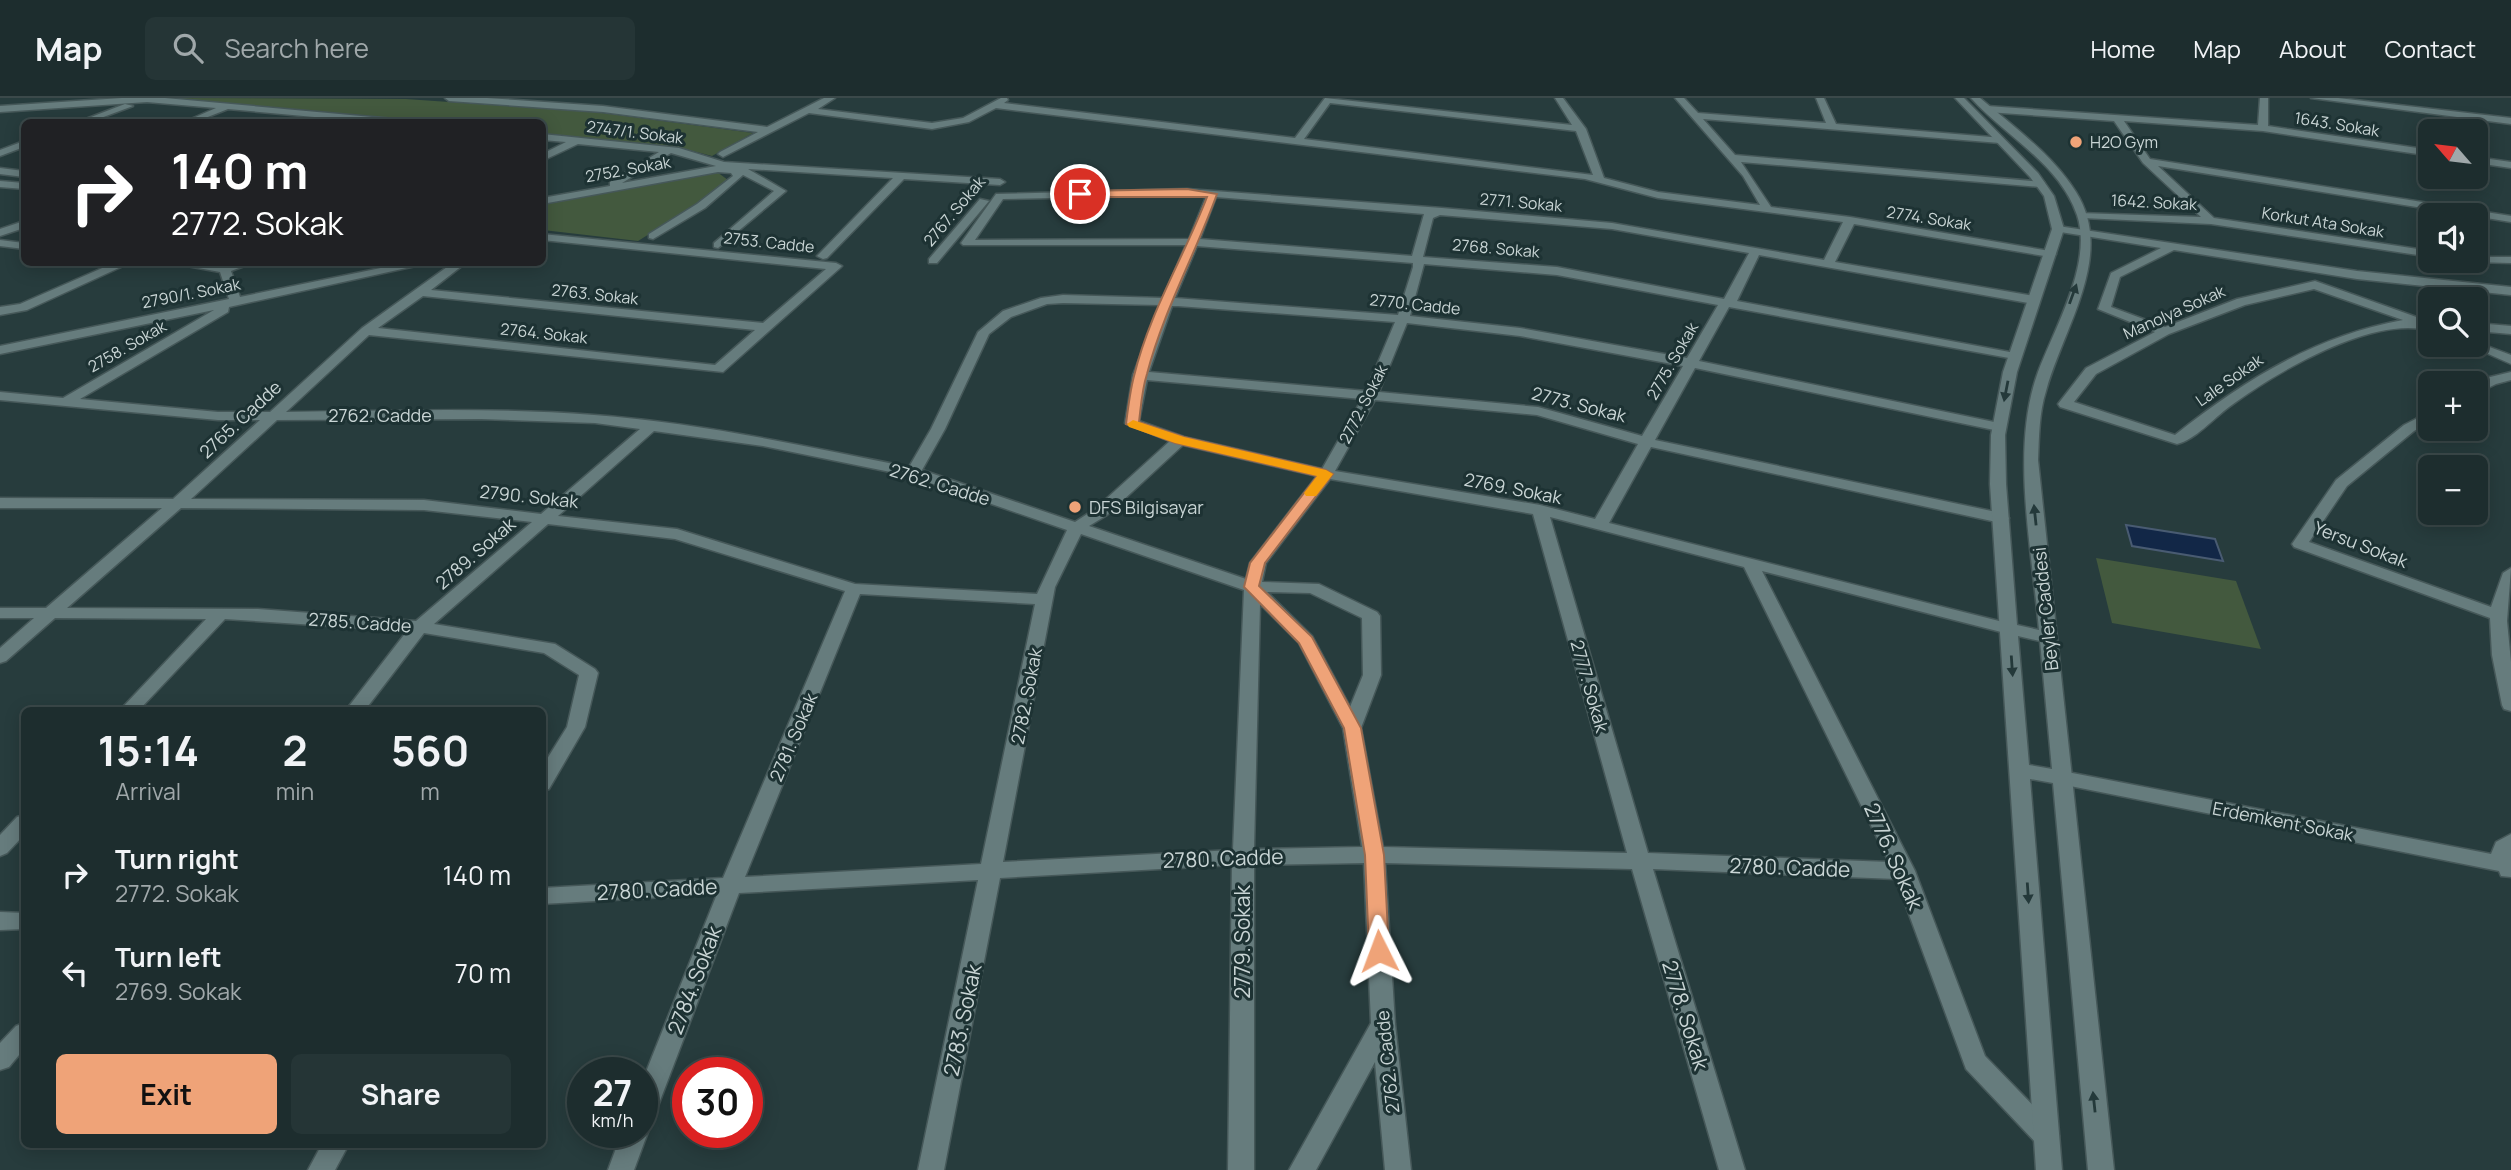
<!DOCTYPE html>
<html lang="en">
<head>
<meta charset="utf-8">
<style>
	body { margin:0; font-family:Manrope,sans-serif; background:#253536; color:#f1f3f6; height:100vh; display:flex; flex-direction:column; font-size:26px; white-space:nowrap }
	* { box-sizing:border-box; margin:0 }
	p { font-size:23px; color:#a0a8aa }
	.icon { flex:none; width:38px; height:38px; fill:none; stroke:currentColor; stroke-width:2; stroke-linecap:round; stroke-linejoin:round }
	.map { position:relative; flex:1; overflow:hidden }
	.panel { position:absolute; left:21px; top:609px; width:525px; height:441px; display:flex; flex-direction:column; background:#1d2d2e; border-radius:10px; box-shadow:0 4px 18px #0003,0 0 0 2px #3b494a }
	.panel>* { flex:none }
	.top-card { position:absolute; left:21px; top:21px; width:525px; height:147px; border-radius:10px; box-shadow:0 4px 18px #0003,0 0 0 2px #3b494a; background:#202124; color:#fff; overflow:hidden }
	.needle { width:46px; rotate:298deg }
	.tools { position:absolute; left:2418px; top:21px; display:grid; gap:14px }
	.tools a { display:grid; place-items:center; width:70px; height:70px; border-radius:10px; background:#1d2d2e; box-shadow:0 4px 18px #0003,0 0 0 2px #3b494a; font-size:35px }
	.speed { position:absolute; left:567px; top:959px; display:flex; gap:14px; font-size:35px; font-weight:700; text-align:center }
	.speed>* { display:grid; place-content:center; width:91px; height:91px; border-radius:50%; background:#1d2d2e; box-shadow:0 4px 18px #0003,0 0 0 2px #3b494a; line-height:1 }
	.speed small { font-size:18px; font-weight:400 }
	.speed .limit { border:10px solid #d22; background:#fff; color:#111 }
	.pin { position:absolute; display:grid; place-items:center; width:60px; height:60px; color:#fff; margin:-30px; border:4px solid #fff; border-radius:50%; box-shadow:0 2px 7px #0007 }
	.me { position:absolute; width:77px; margin:-38px; rotate:357deg; stroke-linejoin:round; filter:drop-shadow(0 0 5px #0008) }
	.turn { display:flex; align-items:center; gap:24px; height:147px; padding:0 35px; font-size:32px }
	.turn .icon { width:91px; height:91px; stroke-width:2.5 }
	.turn b { display:block; font-size:49px; line-height:60px }
	.eta { display:flex; justify-content:space-evenly; align-items:center; height:119px; text-align:center }
	.eta b { font-size:42px; font-weight:700; line-height:49px }
	.cta { display:flex; gap:14px; margin-top:auto; padding:14px 35px }
	.cta a { flex:1; height:80px; border-radius:10px; background:#efa378; color:#111; font-size:28px; font-weight:700; line-height:80px; text-align:center }
	.cta a+a { background:#253536; color:#f1f3f6 }
	ul { padding:0; list-style:none }
	li { display:flex; align-items:center; gap:21px; height:98px; padding:0 35px }
	li div { flex:1 }
	li b { display:block; font-size:26px }
	li em { font-style:normal }
	header { display:flex; align-items:center; gap:42px; box-sizing:border-box; height:98px; padding:0 35px; background:#1d2d2e; border-bottom:2px solid #3b494a }
	header strong { font-size:33px }
	nav { display:flex; gap:38px; margin-inline-start:auto; font-size:24px }
	.search { width:490px; height:63px; background:#253536; display:flex; align-items:center; gap:18px; box-sizing:border-box; padding:0 24px; border-radius:10px; color:#a0a8aa; font-size:26px }
	.map>svg:first-child { display:block }
</style>
</head>
<body>
<header>
<strong>Map</strong>
<div class="search"><svg class="icon" aria-label="search" viewBox="0 0 24 24"><circle cx="10" cy="10" r="6"/><path d="M15 15l6 6"/></svg>Search here</div>
<nav><a>Home</a><a>Map</a><a>About</a><a>Contact</a></nav>
</header>
<div class="map">
<svg width="2511" height="1072" viewBox="0 0 2511 1072">
	<rect width="100%" height="100%" fill="#273c3d"/>
	<g fill="#43593e">
		<path d="M170 0 406 1 595 14 753 35 712 58 685 51 543 37 542 24H422Z"/>
		<path d="M717 74 728 82 709 99 638 143 543 132V106Z"/>
		<path d="M2096 460 2236 483 2261 551 2112 525Z"/>
	</g>
	<path fill="#122747" stroke="#495b72" stroke-width="2" d="M2126 427 2215 441 2223 463 2132 448Z"/>
	<g fill="none" stroke-linecap="round" stroke-linejoin="round">
		<g stroke="#465859" stroke-width="3">
			<g id="minor">
				<path d="M122 0H165L394 21 399 24H369L228 11 195 24H184L216 10 147 4 0 14V8Z"/>
				<path d="M445 0H487L603 8 767 29 824 0H835L818 11 932 25 963 20 1001 0H1007L1008 2 1004 5 1295 40 1325 0 1572 27 1555 0H1563L1586 31 1604 80 1658 94 1760 107 1743 78 1675 0H1684L1698 15 1826 25 1816 0H1824L1836 26 2003 40V44L2000 45 1703 21 1735 57 2044 84 2045 86 2040 89 1741 64 1771 109 1850 119 2050 153 2056 156 2050 159 1854 126 1835 164 2034 198 2040 202 2034 206 1759 157 1737 203 2015 255 2020 256V262L1729 209 1699 263 1999 325 2004 326V332L1999 333 1695 270 1655 342 2001 415 2009 420 2007 423 2001 425 1651 349 1609 425 2015 527 2018 531 2009 536 1762 473 1915 773 1985 958 2055 1030 2059 1038 2055 1046 2046 1049 2037 1046 1966 971 1896 781 1653 771 1745 1072H1719L1632 771 1385 765 1395 926 1411 1072H1385L1375 964 1316 1072H1289L1371 925 1364 765 1254 767V1072H1228L1232 767 1000 780 944 1072H918L978 782 739 795 655 1016 651 1024 644 1026 648 1034 634 1072H608L622 1034H642V984L717 796 542 806V790L723 780 845 493 675 441 548 426 434 526 555 546 595 571 598 575 585 629 549 691 542 693V669L567 629 579 577 544 555 424 535 365 612H346L407 533 225 521 139 612H120L206 521 55 520 6 563 0 565V550L34 520H0V510H46L162 410H0V400L173 401 260 322H218L0 302V294L63 300 214 212 0 256V248L229 201 220 174 165 164 225 167 255 164 231 173 240 199 410 164H434L229 209 228 214 80 301 218 314H270L362 230 454 164H467L431 192 763 225 826 171 542 142V136L836 165 842 168 840 170 723 274 369 237 286 314C388 313 492 309 594 317 700 325 805 348 909 369L931 331 978 234 1003 213 1041 200 1063 197 1163 200 1186 147H963L961 145 996 96 1187 91 1442 110 1612 125 1824 162 1843 124 1658 100 1585 81 996 10 969 24 932 31 809 15 723 59 718 56 720 54 758 34 603 14 449 3ZM1330 5 1576 33 1593 77 1304 41ZM1187 97 1206 99 1189 141 975 142 1003 101ZM1216 99 1424 116 1412 158 1200 141ZM1440 117 1612 131 1749 155 1724 201 1557 169 1423 159 1433 120ZM1197 148 1413 165V169L1398 217 1175 200ZM1424 166 1557 177 1718 207 1687 260 1520 230 1410 218ZM423 198 755 232 715 267 378 230ZM1063 205 1160 207 1133 277 1125 325 1170 343 1095 411 1075 424 922 372 945 331 989 236 1011 219 1047 206ZM1172 208H1178L1395 224 1366 293 1149 274ZM1407 225 1520 238 1683 268 1642 338 1538 309 1379 294ZM1147 282 1362 301 1322 371 1184 339 1139 323ZM1375 302 1537 317 1638 346 1595 421 1540 407 1335 373ZM481 321 595 325 640 331 541 416 424 402 191 401 277 322ZM654 333 763 348 910 378 1067 432 1037 496 855 486 677 431 558 418ZM1183 347 1317 378 1250 465 1246 481 1089 428 1107 417ZM1330 381 1533 416 1627 755 1383 749 1361 630 1381 577 1380 518 1377 514 1319 486 1262 484 1266 465ZM181 410 424 412 532 424 416 523 258 511 67 510ZM1550 419 1744 469 1889 764 1648 755ZM1081 436 1244 492 1233 752 1003 764 1055 489ZM1267 494 1310 495 1362 520 1363 577 1350 609 1312 538ZM860 496 1035 506 981 766 745 779ZM1260 506 1299 545 1343 630 1362 749 1254 751Z"/>
				<path d="M2260 0H2268V28L2431 52V58L2263 33 2124 23 2150 61 2511 118V124L2158 68 2214 120 2431 153V159L2211 126 2083 120 2079 119V115L2201 119 2143 65 2114 23 1987 14 1982 11 1987 8 2258 27Z"/>
				<path d="M2311 0H2338L2511 20V26Z"/>
				<path d="M125 6 133 8 90 24H78Z"/>
				<path d="M542 36 679 50 724 64 1000 81 1005 84 1000 87 904 81 827 160 823 161 817 158 819 156 893 80 748 71 786 93 718 150 714 149V145L774 93 743 77 705 110 653 141 649 140V136L697 106 733 78 731 75 718 74 542 106V100L610 88V84L659 54 578 46 542 63V56L566 44 542 42ZM671 55 716 68 622 85Z"/>
				<path d="M24 43V49L0 58V52Z"/>
				<path d="M2476 59 2511 64V70L2476 65Z"/>
				<path d="M0 70 24 73V79L0 76Z"/>
				<path d="M0 83 24 85V91L0 89Z"/>
				<path d="M980 101 989 103 937 165H929V161Z"/>
				<path d="M24 123V130L0 138V131Z"/>
				<path d="M2058 128 2357 173 2511 189V197L2357 181 2174 152 2120 179 2111 209 2165 229 2237 201 2315 183 2422 221H2431V233C2373 216 2275 275 2229 309 2214 320 2195 342 2177 346L2060 309 2058 306 2086 270 2155 234 2098 211 2111 175 2161 150 2054 133V129ZM2314 191 2403 222C2315 238 2244 282 2175 337L2074 304 2096 276 2169 236 2245 207Z"/>
				<path d="M0 142 24 145V151L0 148Z"/>
				<path d="M2476 159H2511V165L2472 164 2476 163Z"/>
				<path d="M116 164H132L27 212 0 217V209L20 206Z"/>
				<path d="M2476 225 2511 228V236L2476 233Z"/>
				<path d="M2476 244 2511 257V266L2468 247H2476Z"/>
				<path d="M2511 274V282L2496 286 2476 296V286L2486 280Z"/>
				<path d="M2431 313V323L2414 333 2347 388 2309 444 2491 509 2503 475 2511 470 2507 523 2511 564V613L2504 611 2502 607 2492 557 2490 520 2294 449 2292 446 2336 382 2404 327Z"/>
				<path d="M2062 673 2491 756 2496 744 2511 736V779L2501 778 2499 773 2055 685 2052 680 2055 675Z"/>
				<path d="M24 717V737L7 755 0 758V737L17 719Z"/>
				<path d="M0 814 24 815V831L0 832Z"/>
				<path d="M24 925V951L9 969 0 972V945L16 928Z"/>
				<path d="M322 1046H349L335 1072H308Z"/>
			</g>
		</g>
		<g stroke="#465859" stroke-width="3">
			<path id="secondary" d="M1955 0H1964L2038 75 2054 98 2064 131 2017 274 2005 337 2006 386 2017 527 2039 532C2032 451 2010 350 2038 274 2055 229 2093 165 2077 117 2059 65 2005 38 1971 0H1980C2014 29 2052 56 2076 94 2116 157 2063 230 2046 293 2039 315 2039 339 2038 362L2114 1072H2088L2053 685 2030 681 2062 1072H2036L1990 386 1991 337 2003 274 2052 131 2044 98 2030 79ZM2018 538 2040 543 2052 671 2029 667Z"/>
		</g>
		<use href="#minor" fill="#667c7d" fill-rule="evenodd"/>
		<use href="#secondary" fill="#667c7d" fill-rule="evenodd"/>
	</g>
	<defs><path id="oneway-solid" d="M-6-.8H1V-3.2L6.5 0L1 3.2V.8H-6Z" transform="scale(1.75)"/></defs>
	<g fill="#24393a">
		<use href="#oneway-solid" transform="translate(2073 196) rotate(-70)"/>
		<use href="#oneway-solid" transform="translate(2006 293) rotate(101)"/>
		<use href="#oneway-solid" transform="translate(2035 417) rotate(-96)"/>
		<use href="#oneway-solid" transform="translate(2012 568) rotate(86)"/>
		<use href="#oneway-solid" transform="translate(2028 795) rotate(86)"/>
		<use href="#oneway-solid" transform="translate(2094 1004) rotate(-96)"/>
	</g>
	<path fill="#efa378" stroke="#9b6a4e" stroke-width="2" d="M1187 91 1217 96C1195 157 1163 214 1147 276 1142 291 1141 308 1139 324L1184 339 1326 372 1333 376 1265 465 1259 488 1312 539 1361 630 1384 757 1389 853 1386 859 1379 862 1372 859 1369 853 1365 757 1344 630 1299 545 1244 489 1250 465 1317 378 1175 345 1126 326C1128 310 1130 293 1134 278 1149 215 1184 159 1207 99H1080L1076 96 1080 93Z"/>
	<path fill="#f59e0b" d="M1133 322 1184 339 1326 372 1333 376 1316 398H1306L1304 395 1317 378 1175 345 1129 329 1127 326Z"/>
	<g fill="#efa378" stroke="#1d3233" stroke-width="2.5">
		<circle cx="2076" cy="44" r="7"/>
		<circle cx="1075" cy="409" r="7"/>
	</g>
	<g text-anchor="middle" dominant-baseline="central" stroke-width="6" stroke-linejoin="round" paint-order="stroke">
		<g font-size="16" fill="#c9d5d5" stroke="#1d3233">
			<text transform="translate(2337 26) rotate(9)">1643. Sokak</text>
			<text transform="translate(635 34) rotate(7)">2747/1. Sokak</text>
			<text transform="translate(628 71) rotate(-10)">2752. Sokak</text>
			<text transform="translate(1521 104) rotate(5)">2771. Sokak</text>
			<text transform="translate(2154 104) rotate(3)">1642. Sokak</text>
			<text transform="translate(954 113) rotate(-50)">2767. Sokak</text>
			<text transform="translate(1929 120) rotate(9)">2774. Sokak</text>
			<text transform="translate(2323 124) rotate(9)">Korkut Ata Sokak</text>
			<text transform="translate(769 144) rotate(6)">2753. Cadde</text>
			<text transform="translate(1496 150) rotate(5)">2768. Sokak</text>
			<text transform="translate(191 195) rotate(-11)">2790/1. Sokak</text>
			<text transform="translate(595 196) rotate(6)">2763. Sokak</text>
			<text transform="translate(1415 206) rotate(6)">2770. Cadde</text>
			<text transform="translate(2174 214) rotate(-24)">Manolya Sokak</text>
			<text transform="translate(544 235) rotate(6)">2764. Sokak</text>
			<text transform="translate(127 248) rotate(-30)">2758. Sokak</text>
			<text transform="translate(1672 263) rotate(-60)">2775. Sokak</text>
			<text transform="translate(2229 282) rotate(-35)">Lale Sokak</text>
			<text transform="translate(1363 306) rotate(-63)">2772. Sokak</text>
		</g>
		<g font-size="16" fill="#c9d5d5" stroke="#1d3233" text-anchor="start">
			<text x="2090" y="44">H2O Gym</text>
		</g>
		<g font-size="18" fill="#c9d5d5" stroke="#1d3233">
			<text transform="translate(1579 306) rotate(14)">2773. Sokak</text>
			<text x="380" y="317">2762. Cadde</text>
			<text transform="translate(240 321) rotate(-43)">2765. Cadde</text>
			<text transform="translate(940 386) rotate(17)">2762. Cadde</text>
			<text transform="translate(1513 390) rotate(11)">2769. Sokak</text>
			<text transform="translate(529 398) rotate(6)">2790. Sokak</text>
			<text transform="translate(2361 446) rotate(21)">Yersu Sokak</text>
			<text transform="translate(475 455) rotate(-41)">2789. Sokak</text>
			<text transform="translate(2045 511) rotate(-96)">Beyler Caddesi</text>
			<text transform="translate(360 524) rotate(4)">2785. Cadde</text>
			<text transform="translate(1590 588) rotate(74)">2777. Sokak</text>
			<text transform="translate(1026 598) rotate(-79)">2782. Sokak</text>
			<text transform="translate(793 639) rotate(-67)">2781. Sokak</text>
			<text transform="translate(2283 723) rotate(11)">Erdemkent Sokak</text>
			<text transform="translate(1387 964) rotate(-96)">2762. Cadde</text>
		</g>
		<g font-size="18" fill="#c9d5d5" stroke="#1d3233" text-anchor="start">
			<text x="1089" y="409">DFS Bilgisayar</text>
		</g>
		<g font-size="21" fill="#c9d5d5" stroke="#1d3233">
			<text transform="translate(1894 758) rotate(66)">2776. Sokak</text>
			<text transform="translate(1223 760) rotate(-2)">2780. Cadde</text>
			<text transform="translate(1790 769) rotate(2)">2780. Cadde</text>
			<text transform="translate(657 791) rotate(-3)">2780. Cadde</text>
			<text transform="translate(1242 844) rotate(-90)">2779. Sokak</text>
			<text transform="translate(694 882) rotate(-69)">2784. Sokak</text>
			<text transform="translate(1686 917) rotate(73)">2778. Sokak</text>
			<text transform="translate(962 922) rotate(-78)">2783. Sokak</text>
		</g>
	</g>
</svg>
<div class="tools">
<a><svg class="needle" viewBox="-14 -14 28 28"><path d="M0-13l5 13h-10z" fill="#e53935"/><path d="M0 13l5-13h-10z" fill="#a0a8aa"/></svg></a>
<a><svg class="icon" aria-label="sound" viewBox="0 0 24 24"><path d="M4 9h4l5-4v14l-5-4H4zM17 9q2 3 0 6"/></svg></a>
<a><svg class="icon" aria-label="search" viewBox="0 0 24 24"><circle cx="10" cy="10" r="6"/><path d="M15 15l6 6"/></svg></a>
<a>+</a>
<a>−</a>
</div>
<div class="speed"><div>27<small>km/h</small></div><div class="limit">30</div></div>
<div class="pin" style="left:1080px;top:96px;background:#d93025"><svg class="icon" aria-label="arrive" viewBox="0 0 24 24"><path d="M6 21V4h12l-3 4 3 4H6"/></svg></div>
<svg class="me" style="left:1379px;top:853px" viewBox="-20 -20 40 40"><path d="M0-17L14 15 0 8-14 15z" fill="#efa378" stroke="#fff" stroke-width="4"/></svg>
<div class="top-card">
<div class="turn"><svg class="icon" aria-label="right" viewBox="0 0 24 24"><path d="M7 20v-9h11M14 6l5 5-5 5"/></svg><div><b>140 m</b>2772. Sokak</div></div>
</div>
<section class="panel">
<div class="eta">
<div><b>15:14</b><p>Arrival</p></div>
<div><b>2</b><p>min</p></div>
<div><b>560</b><p>m</p></div>
</div>
<ul>
<li><svg class="icon" aria-label="right" viewBox="0 0 24 24"><path d="M7 20v-9h11M14 6l5 5-5 5"/></svg><div><b>Turn right</b><p>2772. Sokak</p></div><em>140 m</em></li>
<li><svg class="icon" aria-label="left" viewBox="0 0 24 24"><path d="M17 20v-9H6M10 6l-5 5 5 5"/></svg><div><b>Turn left</b><p>2769. Sokak</p></div><em>70 m</em></li>
</ul>
<div class="cta"><a>Exit</a><a>Share</a></div>
</section>
</div>
</body>
</html>
